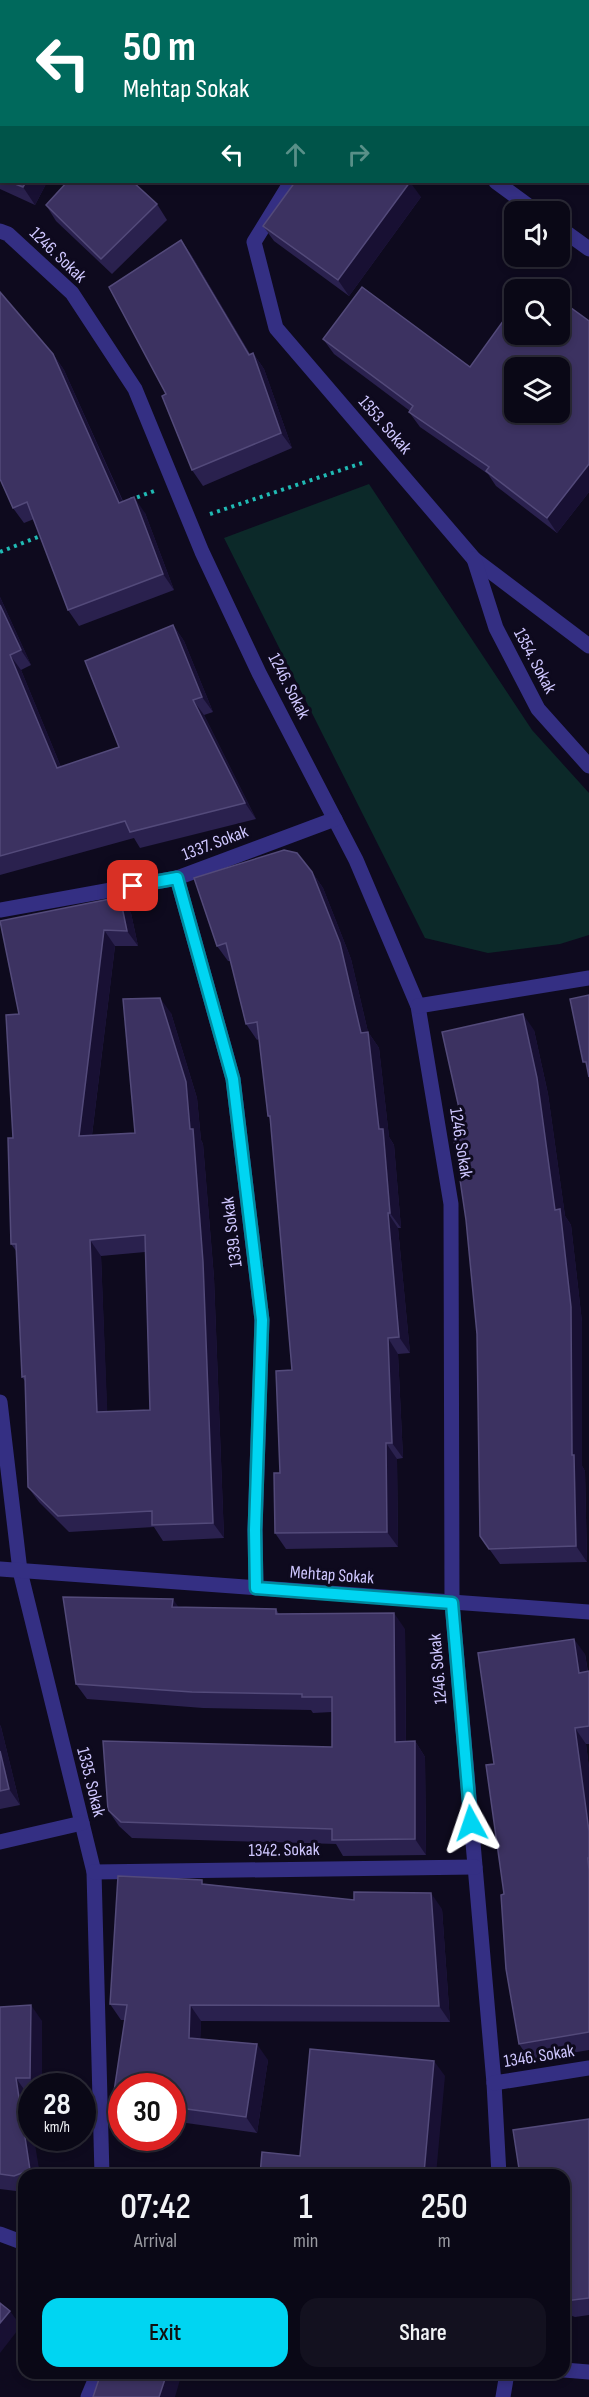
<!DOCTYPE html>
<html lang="en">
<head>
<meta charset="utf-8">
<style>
	body { margin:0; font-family:"Sofia Sans Condensed",sans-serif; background:#13111f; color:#f1f3f6; height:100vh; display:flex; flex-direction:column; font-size:22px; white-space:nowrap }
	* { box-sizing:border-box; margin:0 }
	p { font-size:20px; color:#999aa1 }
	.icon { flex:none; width:33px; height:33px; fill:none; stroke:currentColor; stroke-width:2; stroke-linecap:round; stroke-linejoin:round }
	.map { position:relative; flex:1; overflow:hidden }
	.panel { position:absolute; left:18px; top:2169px; width:552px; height:210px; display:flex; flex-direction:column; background:#0a0816; border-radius:18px; box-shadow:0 3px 9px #0003,0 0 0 2px #2a2935 }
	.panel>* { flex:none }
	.banner { position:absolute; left:0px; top:0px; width:590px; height:183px; box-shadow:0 3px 9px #0003,0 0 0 2px #2a2935; background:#00695c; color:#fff; overflow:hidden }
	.buttons { position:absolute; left:504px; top:201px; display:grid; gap:12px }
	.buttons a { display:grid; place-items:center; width:66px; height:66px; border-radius:12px; background:#0a0816; box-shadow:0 3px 9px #0003,0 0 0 2px #2a2935; font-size:30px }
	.speed { position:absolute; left:18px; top:2073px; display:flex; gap:12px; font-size:30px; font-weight:700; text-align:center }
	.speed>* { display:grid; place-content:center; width:78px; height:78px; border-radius:50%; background:#0a0816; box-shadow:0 3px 9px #0003,0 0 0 2px #2a2935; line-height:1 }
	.speed small { font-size:15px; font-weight:400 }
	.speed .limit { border:9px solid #d22; background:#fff; color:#111 }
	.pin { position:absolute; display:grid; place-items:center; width:51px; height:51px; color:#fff; margin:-26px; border-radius:12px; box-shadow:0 3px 9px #0006 }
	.me { position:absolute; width:66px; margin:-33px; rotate:355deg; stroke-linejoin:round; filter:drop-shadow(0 0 4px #0008) }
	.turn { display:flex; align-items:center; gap:21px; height:126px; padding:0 24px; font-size:27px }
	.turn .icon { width:78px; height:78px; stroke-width:2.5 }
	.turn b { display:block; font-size:42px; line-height:51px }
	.lanes { display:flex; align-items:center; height:57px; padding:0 24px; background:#0003; justify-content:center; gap:30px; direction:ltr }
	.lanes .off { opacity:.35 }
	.eta { display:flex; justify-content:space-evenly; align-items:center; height:102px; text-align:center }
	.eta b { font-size:36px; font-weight:600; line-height:42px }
	.action { display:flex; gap:12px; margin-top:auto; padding:12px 24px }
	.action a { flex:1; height:69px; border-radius:18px; background:#00d5f2; color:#111; font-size:24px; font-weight:600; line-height:69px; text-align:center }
	.action a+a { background:#13111f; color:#f1f3f6 }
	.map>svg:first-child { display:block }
</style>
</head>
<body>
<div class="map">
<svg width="589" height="2397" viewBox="0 0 589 2397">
	<rect width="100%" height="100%" fill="#0e0a1e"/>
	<path fill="#0c2929" d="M369 484 532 730 589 793V935L560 944 488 953 425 938 224 538Z"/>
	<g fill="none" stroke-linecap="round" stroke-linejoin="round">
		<g stroke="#20bab4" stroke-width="4" stroke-dasharray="3 4.5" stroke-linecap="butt">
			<path d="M130 500 154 491"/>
			<path d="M210 514 362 463"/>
			<path d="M0 552 43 535"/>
		</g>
		<g stroke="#342f83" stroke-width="15">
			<path d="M152 0V2"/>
			<path d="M399 2 401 0"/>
			<path d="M0 16H2"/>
			<path d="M291 182 254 242 276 328 474 559 589 646"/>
			<path d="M496 182 537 212"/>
			<path d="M560 228 589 249"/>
			<path d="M0 231 8 234 72 293 135 389 202 552 259 673 356 860 418 1006 451 1204 452 1603 494 2083 499 2175"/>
			<path d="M474 559 496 628 538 709 589 766"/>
			<path d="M177 878 233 1079 262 1320 255 1530 256 1588"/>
			<path d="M0 910 177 878 335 819"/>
			<path d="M418 1006 589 978"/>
			<path d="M0 1402 20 1571 94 1872 102 2175"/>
			<path d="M0 1569 589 1612"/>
			<path d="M0 1842 82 1823"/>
			<path d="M94 1872 475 1867"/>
			<path d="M494 2083 589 2068"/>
			<path d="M0 2234 24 2243"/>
			<path d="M564 2370 589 2372"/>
			<path d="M88 2397 98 2373"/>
			<path d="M503 2397 507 2373"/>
		</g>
	</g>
	<g fill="#2a214e" fill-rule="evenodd">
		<path d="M0 71 2 72V182H47L35 205 0 189Z"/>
		<path d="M421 197 349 296 274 241 263 226Z"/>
		<path d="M157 204 167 220 112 274 56 221 46 205Z"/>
		<path d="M181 240 192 256 250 354 253 353 264 369 292 448 203 486 192 470 166 394Z"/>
		<path d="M589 321V492L557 533 496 486 488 474 420 427 409 412 410 411 334 354 323 339 470 367Z"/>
		<path d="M53 354 64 370 123 501 145 513 174 590 79 626 68 610 34 519 24 523 13 508Z"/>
		<path d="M0 597 31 665 21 670 61 767 119 747 173 625 184 641 213 712 204 715 256 819 140 848 134 838 0 875Z"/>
		<path d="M312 872 323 888 351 959 368 1032 379 1048 389 1137 394 1145 401 1228H398L410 1353 398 1354 403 1458 397 1459 398 1547 286 1549 275 1533 280 1473 292 1370 271 1120 268 1116 259 1039 257 1040 246 1024 231 961H228L217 946Z"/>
		<path d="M120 897 131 913 138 946H115L92 1135 135 1133 171 1013 197 1098 201 1140 203 1144 214 1278 224 1538 163 1541 154 1527 69 1532 39 1502 28 1487 25 1381 22 1377 17 1252 11 1244 13 1138 19 1014ZM145 1252 150 1410 107 1412 101 1256Z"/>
		<path d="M534 1030 548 1094 565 1216 571 1225 582 1322V1466L585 1471 587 1562 500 1564 480 1536 477 1334 461 1117Z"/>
		<path d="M179 1607 276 1609 279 1614 405 1629 406 1742 415 1741 425 1757 426 1855 343 1856 336 1844 132 1838 119 1826 108 1810 332 1747V1712L313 1713 311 1710 203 1708 87 1699 76 1684Z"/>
		<path d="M585 1654 588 1672 589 1671V1744H586L589 1768V2050L530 2060 519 2044 494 1764Z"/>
		<path d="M0 1725 1 1727 20 1805 0 1809Z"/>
		<path d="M205 1884 354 1900 442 1909 450 2022 201 2021 200 2039 268 2060 257 2133 172 2121V2086H122V2110L113 2098 125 2020H121L110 2004Z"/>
		<path d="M0 2007 42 2021V2086H32V2095H28L32 2120V2138L40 2175H24V2192L0 2189Z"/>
		<path d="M589 2119V2315L575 2317 564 2313V2175Z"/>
	</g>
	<g fill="#181033">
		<path d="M589 93V122L588 123V94Z"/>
		<path d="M26 182H47L35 205 23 187Z"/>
		<path d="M410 182 421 197 349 296 338 280Z"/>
		<path d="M181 240 192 256 258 369 253 353 264 369 292 448 281 433 249 355Z"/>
		<path d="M53 354 64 370 130 518 119 503Z"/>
		<path d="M589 464V492L557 533 547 518Z"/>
		<path d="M134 497 145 513 174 590 163 574Z"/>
		<path d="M0 597 31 665 21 650 0 605Z"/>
		<path d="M173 625 184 641 213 712 202 697Z"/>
		<path d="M10 655 21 670 68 784 57 768Z"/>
		<path d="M193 700 204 715 256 819 245 803Z"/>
		<path d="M312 872 323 888 351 959 368 1032 379 1048 389 1137 394 1145 401 1228 390 1213 379 1129 361 1033Z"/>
		<path d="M120 897 131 913 138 946 127 931Z"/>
		<path d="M104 930 115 946 90 1151 79 1136Z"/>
		<path d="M160 998 171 1013 197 1098 201 1140 203 1144 214 1278 224 1538 213 1523 190 1129Z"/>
		<path d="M523 1014 534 1030 548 1094 565 1216 571 1225 582 1322V1466L585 1471 587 1562 576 1546 572 1455 555 1210Z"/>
		<path d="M388 1213 398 1228 410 1353 399 1337Z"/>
		<path d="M90 1240 101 1256 108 1428 97 1412Z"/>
		<path d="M388 1338 398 1354 403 1458 392 1443Z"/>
		<path d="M386 1443 397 1459 398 1547 387 1532Z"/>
		<path d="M173 1599 184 1615 172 1607Z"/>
		<path d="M394 1613 405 1629 406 1757 395 1742Z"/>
		<path d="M574 1639 585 1654 589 1680 579 1673Z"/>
		<path d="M0 1725 1 1727 20 1805 9 1789 0 1751Z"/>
		<path d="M575 1728 586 1744 589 1768V1831Z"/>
		<path d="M415 1741 425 1757 426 1855 415 1839Z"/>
		<path d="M431 1893 442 1909 450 2022 439 2006Z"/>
		<path d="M31 2005 42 2021V2086H36L30 2078Z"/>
		<path d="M190 2005 201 2021 200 2054 189 2038Z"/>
		<path d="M257 2044 268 2060 257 2133 246 2117Z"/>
		<path d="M434 2061 445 2076 436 2175 424 2173Z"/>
		<path d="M16 2078 28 2095 32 2120V2138H34L40 2175H33L30 2170Z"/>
		<path d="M10 2311 21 2326 0 2353V2323Z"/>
		<path d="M167 2373H182L175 2397H159Z"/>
	</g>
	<g fill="#3c3261" stroke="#534a7a" stroke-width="1.5" fill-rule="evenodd">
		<path d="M446 0H582L584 2H445Z"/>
		<path d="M588 5 589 6V93L588 94Z"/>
		<path d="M0 71 2 72V178L0 177Z"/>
		<path d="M10 182H26L23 187Z"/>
		<path d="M67 182H133L157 204 101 259 46 205Z"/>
		<path d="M295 182H410L338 280 263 226Z"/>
		<path d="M181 240 249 355 253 353 281 433 192 470 162 396 166 394 109 287Z"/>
		<path d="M533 280 545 290H526Z"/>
		<path d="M362 287 470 367 514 306V334H560V300L589 321V464L547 518 486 471 489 467 409 412 413 406 323 339ZM514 368H560V412H514Z"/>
		<path d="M0 292 53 354 119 503 134 497 163 574 68 610 27 502 13 508 0 479Z"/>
		<path d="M0 605 21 650 10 655 57 768 119 747 85 661 173 625 202 697 193 700 245 803 130 832 125 821 0 856Z"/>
		<path d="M284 850 297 853 312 872 340 943 361 1033 368 1032 379 1129H383L390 1213H388L399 1337 388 1338 392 1443H386L387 1532 275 1533 274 1473H280L276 1371 292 1370 270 1116H268L257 1022 246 1024 226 943 217 946 194 878Z"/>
		<path d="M120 897 127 931 104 930 79 1136 135 1133 123 999 160 998 186 1082 190 1129H193L203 1262 213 1523 152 1525V1511L58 1516 28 1487 25 1376 22 1377 16 1244H11L8 1138H13L6 1015 19 1014 0 921ZM145 1235 150 1410 97 1412 90 1240Z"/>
		<path d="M589 995V1077L586 1062H583L570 999Z"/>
		<path d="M523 1014 537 1078 555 1210 560 1209 571 1307 572 1455H574L576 1546 489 1549 480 1536 477 1334 466 1220 451 1119 461 1117 442 1032Z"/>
		<path d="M63 1597 173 1599 172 1607 276 1609V1614L394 1613 395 1742 415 1741V1839L332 1840V1829L121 1822 108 1810 103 1741 332 1747V1697H302V1694L192 1692 76 1684Z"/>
		<path d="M574 1639 579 1673 589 1671V1726L575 1728 589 1831V1858H588L589 1870V2032L519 2044 506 1969 501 1895 504 1894 486 1765 494 1764 478 1653Z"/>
		<path d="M0 1751 9 1789 0 1791Z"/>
		<path d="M118 1876 202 1880V1884L354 1900V1892L431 1893 439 2006 190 2005 189 2038 257 2044 246 2117 172 2107V2086H122V2099L113 2098 127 2005 110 2004Z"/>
		<path d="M31 2005 30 2078H16L30 2170 14 2176 0 2174V2007Z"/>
		<path d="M310 2049 434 2061 424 2173 445 2175H260L262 2152 300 2156Z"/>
		<path d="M589 2119V2298L565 2301 564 2175H520L513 2130Z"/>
		<path d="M0 2303 10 2311 0 2323Z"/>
		<path d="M101 2373H167L159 2397H93Z"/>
	</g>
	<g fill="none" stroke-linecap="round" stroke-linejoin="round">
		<g stroke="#008a9d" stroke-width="15">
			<path id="route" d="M133 886 177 878 233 1079 262 1320 255 1530 256 1588 452 1603 471 1823"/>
		</g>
		<use href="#route" stroke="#00d5f2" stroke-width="10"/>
	</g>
	<g text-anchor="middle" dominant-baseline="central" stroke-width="6" stroke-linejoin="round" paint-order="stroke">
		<g font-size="18" fill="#cfc7ff" stroke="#0e0a1e">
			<text transform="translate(58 255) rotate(44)">1246. Sokak</text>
			<text transform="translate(385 425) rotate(49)">1353. Sokak</text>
			<text transform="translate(535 661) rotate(62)">1354. Sokak</text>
			<text transform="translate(289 686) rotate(63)">1246. Sokak</text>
			<text transform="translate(215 843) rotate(-21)">1337. Sokak</text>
			<text transform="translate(461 1143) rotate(81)">1246. Sokak</text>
			<text transform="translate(232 1232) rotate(-97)">1339. Sokak</text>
			<text transform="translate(332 1575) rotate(4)">Mehtap Sokak</text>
			<text transform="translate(438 1669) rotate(-95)">1246. Sokak</text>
			<text transform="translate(91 1782) rotate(76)">1335. Sokak</text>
			<text transform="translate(284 1850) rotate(-1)">1342. Sokak</text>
			<text transform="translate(539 2056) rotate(-9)">1346. Sokak</text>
		</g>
	</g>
</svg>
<div class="buttons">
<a><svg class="icon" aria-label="sound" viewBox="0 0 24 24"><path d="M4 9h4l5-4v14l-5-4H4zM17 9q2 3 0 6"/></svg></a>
<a><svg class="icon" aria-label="search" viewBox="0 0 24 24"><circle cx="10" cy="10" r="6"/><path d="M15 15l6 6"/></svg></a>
<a><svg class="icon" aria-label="layers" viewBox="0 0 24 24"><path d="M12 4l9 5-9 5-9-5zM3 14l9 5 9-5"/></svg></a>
</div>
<div class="speed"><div>28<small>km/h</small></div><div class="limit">30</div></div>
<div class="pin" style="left:133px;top:886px;background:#d93025"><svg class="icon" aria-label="arrive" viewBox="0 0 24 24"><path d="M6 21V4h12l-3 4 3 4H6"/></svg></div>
<svg class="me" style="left:471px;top:1823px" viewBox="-20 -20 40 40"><path d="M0-17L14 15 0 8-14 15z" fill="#00d5f2" stroke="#fff" stroke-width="4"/></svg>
<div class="banner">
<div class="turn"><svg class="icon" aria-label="left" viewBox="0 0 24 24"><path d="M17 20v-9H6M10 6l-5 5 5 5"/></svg><div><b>50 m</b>Mehtap Sokak</div></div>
<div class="lanes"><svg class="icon" aria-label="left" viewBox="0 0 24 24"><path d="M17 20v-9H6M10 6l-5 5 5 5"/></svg><svg class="icon off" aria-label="ahead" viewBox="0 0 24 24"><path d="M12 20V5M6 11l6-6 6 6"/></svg><svg class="icon off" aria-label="right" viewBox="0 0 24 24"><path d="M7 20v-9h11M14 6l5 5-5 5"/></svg></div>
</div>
<section class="panel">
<div class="eta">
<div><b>07:42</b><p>Arrival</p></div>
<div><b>1</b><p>min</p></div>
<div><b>250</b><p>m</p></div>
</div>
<div class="action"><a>Exit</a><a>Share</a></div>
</section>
</div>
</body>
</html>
